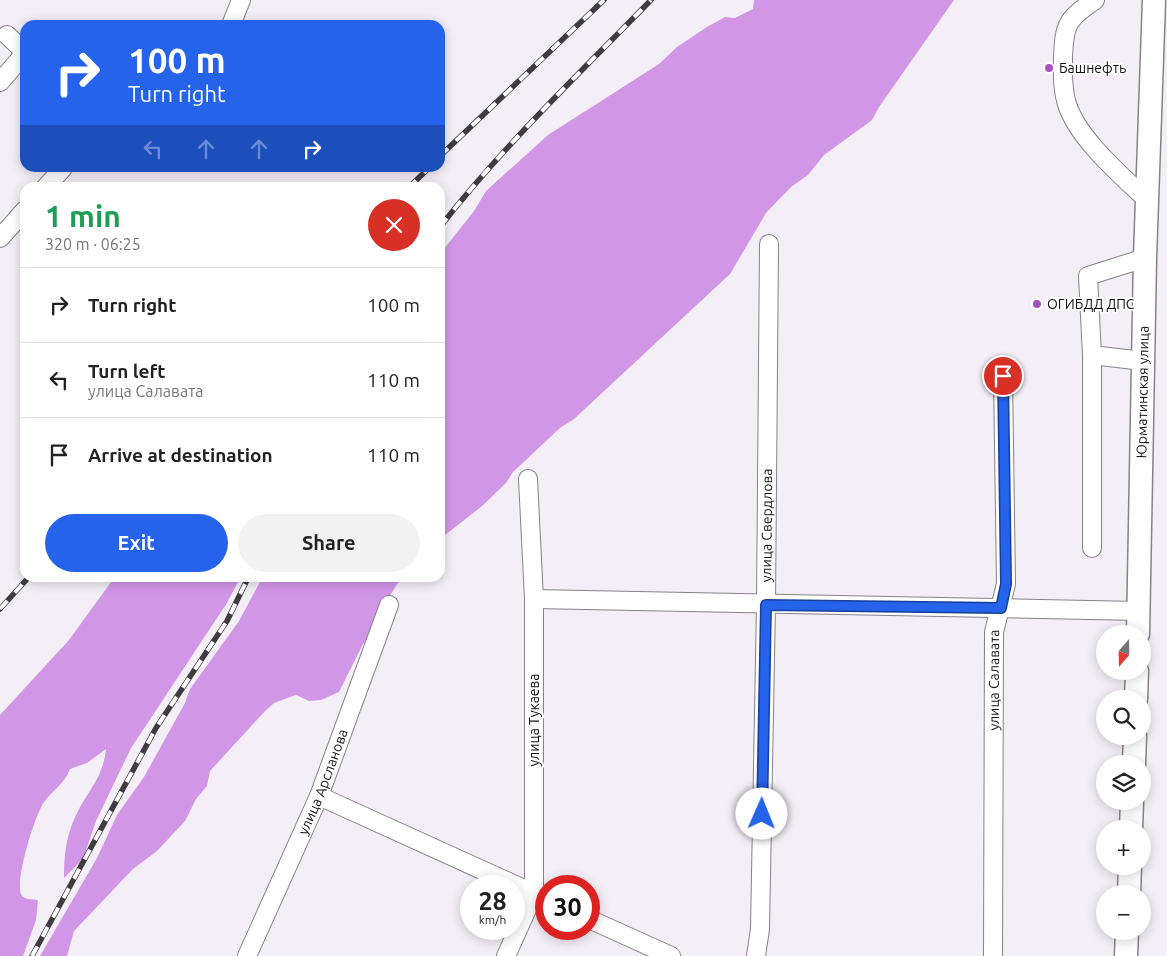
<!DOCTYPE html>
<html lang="en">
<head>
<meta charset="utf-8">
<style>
	body { margin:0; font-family:Ubuntu,sans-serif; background:#f2f2f2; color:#222; height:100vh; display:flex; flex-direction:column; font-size:19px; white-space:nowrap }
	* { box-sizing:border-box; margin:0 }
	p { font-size:16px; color:#767676 }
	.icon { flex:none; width:28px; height:28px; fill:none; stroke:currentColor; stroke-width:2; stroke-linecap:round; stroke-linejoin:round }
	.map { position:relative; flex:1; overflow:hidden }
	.side { position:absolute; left:20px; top:182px; width:425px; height:400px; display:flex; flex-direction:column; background:#fff; border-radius:15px; box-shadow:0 2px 12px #0003 }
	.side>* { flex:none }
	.top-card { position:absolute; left:20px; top:20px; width:425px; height:152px; border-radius:15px; box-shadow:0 2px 12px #0003; background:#2563eb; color:#fff; overflow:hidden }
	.needle { width:32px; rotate:200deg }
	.buttons { position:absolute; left:1096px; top:625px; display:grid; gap:10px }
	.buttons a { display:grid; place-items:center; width:55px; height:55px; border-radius:50%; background:#fff; box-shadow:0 2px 12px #0003; font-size:25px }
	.speed { position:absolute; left:460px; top:875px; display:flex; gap:10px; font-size:25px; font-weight:700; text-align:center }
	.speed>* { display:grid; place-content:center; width:65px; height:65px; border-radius:50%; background:#fff; box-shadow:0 2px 12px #0003; line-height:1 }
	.speed small { font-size:12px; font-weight:400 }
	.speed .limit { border:8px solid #d22; background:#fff; color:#111 }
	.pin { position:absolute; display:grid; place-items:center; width:42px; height:42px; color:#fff; margin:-21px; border:2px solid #fff; border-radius:50%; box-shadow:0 1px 5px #0007 }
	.me { position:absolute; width:55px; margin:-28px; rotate:1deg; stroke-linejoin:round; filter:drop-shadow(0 0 4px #0008) }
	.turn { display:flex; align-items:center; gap:18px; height:105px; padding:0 25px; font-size:22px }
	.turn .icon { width:65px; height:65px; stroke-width:2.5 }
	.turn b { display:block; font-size:35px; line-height:42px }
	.lanes { display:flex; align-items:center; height:48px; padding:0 25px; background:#0003; justify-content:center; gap:25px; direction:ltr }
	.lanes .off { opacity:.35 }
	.round { display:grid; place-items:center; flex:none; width:52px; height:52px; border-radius:26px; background:#f2f2f2 }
	.summary { display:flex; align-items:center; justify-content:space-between; height:85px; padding:0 25px }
	h1 { font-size:30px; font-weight:700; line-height:38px; color:#1e9e55 }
	.primary-button { display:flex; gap:10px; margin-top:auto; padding:10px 25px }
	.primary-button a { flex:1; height:58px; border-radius:30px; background:#2563eb; color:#fff; font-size:20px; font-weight:700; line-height:58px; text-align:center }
	.primary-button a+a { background:#f2f2f2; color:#222 }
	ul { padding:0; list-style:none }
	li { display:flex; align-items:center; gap:15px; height:75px; padding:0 25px; border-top:1px solid #e0e0e0 }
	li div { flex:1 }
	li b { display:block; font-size:19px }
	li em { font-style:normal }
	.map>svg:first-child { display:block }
</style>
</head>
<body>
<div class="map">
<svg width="1167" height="956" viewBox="0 0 1167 956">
	<rect width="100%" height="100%" fill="#f4eef6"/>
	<g fill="#d296e7">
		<path d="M754 0H954L879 107 872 120 824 155 808 175 791 187 766 213 730 274 574 419 560 428 513 472 506 483 482 506 440 539V254L474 211 486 191 548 135 659 64 677 47 707 27 725 17 735 18 753 9Z"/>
		<path d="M114 578H240L227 603 131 748 96 821 83 859 64 878C64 855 66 836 76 815 88 790 103 778 106 749L87 763 70 769C65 783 53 790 44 802 35 815 15 879 21 894 23 900 33 899 38 900L36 920 23 956H0V715L69 640Z"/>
		<path d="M262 578H401L381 610 372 633 363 644 339 692 321 700 309 701 296 695 274 703 265 711 210 771 207 786 196 799 185 821 157 851 133 869 74 931 67 956H40L97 858 117 815 144 777 185 703 190 689 239 621Z"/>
	</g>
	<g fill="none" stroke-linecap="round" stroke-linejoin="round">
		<g stroke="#878289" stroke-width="20">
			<g id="minor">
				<path d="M1095 0C1067 19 1064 24 1063 59 1063 74 1062 89 1067 104 1078 139 1121 175 1147 200"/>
				<path d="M231 25 241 0"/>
				<path d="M7 35 25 52"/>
				<path d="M0 82 25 53"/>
				<path d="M45 188 63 168"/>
				<path d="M0 238 25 210"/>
				<path d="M1092 355V548"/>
				<path d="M1143 361 1092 355 1088 276 1145 258"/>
				<path d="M534 599 1139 611"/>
				<path d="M319 796 546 899"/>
				<path d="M589 919 671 956"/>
				<path id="s1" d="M247 956 319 796 389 605"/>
				<path d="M506 956 534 894V599L528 479"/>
				<path id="s2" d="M756 956 760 929 766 605 769 244"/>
				<path id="s3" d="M993 956 994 632 1006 584 1003 376"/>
			</g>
		</g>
		<g stroke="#878289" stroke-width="25">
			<g id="major">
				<path id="s4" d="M1138 634 1145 258 1154 0"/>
				<path d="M1136 699 1137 671"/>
				<path d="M1134 764 1135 736"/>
				<path d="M1131 829 1132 801"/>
				<path d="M1129 894 1130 866"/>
				<path d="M1126 956 1127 931"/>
			</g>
		</g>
		<use href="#minor" stroke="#fff" stroke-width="18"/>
		<use href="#major" stroke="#fff" stroke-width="22"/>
		<g stroke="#3f3c40" stroke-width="5.5">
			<g id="rail">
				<path d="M440 156 604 0"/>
				<path d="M408 188 429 168"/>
				<path d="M440 227C504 145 579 74 651 0"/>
				<path d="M0 609 28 578"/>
				<path d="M32 956 156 728 227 621 248 578"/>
			</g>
		</g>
		<use href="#rail" stroke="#fff" stroke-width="4" stroke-dasharray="11" stroke-linecap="butt"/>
	</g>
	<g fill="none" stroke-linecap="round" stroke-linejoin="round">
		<g stroke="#184099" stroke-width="12">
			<path id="route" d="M762 814 766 605 1001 608 1006 584 1003 376"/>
		</g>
		<use href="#route" stroke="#2563eb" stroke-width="9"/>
	</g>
	<g fill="#a551c0" stroke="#fff" stroke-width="2">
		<circle cx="1049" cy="68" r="5"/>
		<circle cx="1037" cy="304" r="5"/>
	</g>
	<g text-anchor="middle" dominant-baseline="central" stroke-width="4" stroke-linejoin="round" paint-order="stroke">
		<g font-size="14" fill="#121013" stroke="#fff" text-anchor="start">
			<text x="1059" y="68">Башнефть</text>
			<text x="1047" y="304">ОГИБДД ДПС</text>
		</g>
		<g font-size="14" fill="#121013" stroke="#fff">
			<text stroke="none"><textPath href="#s4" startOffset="242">Юрматинская улица</textPath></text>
			<text stroke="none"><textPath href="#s2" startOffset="431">улица Свердлова</textPath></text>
			<text stroke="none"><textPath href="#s3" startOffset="276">улица Салавата</textPath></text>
			<text transform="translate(534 720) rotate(-90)">улица Тукаева</text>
			<text stroke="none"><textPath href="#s1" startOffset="190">улица Арсланова</textPath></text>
		</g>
	</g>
</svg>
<div class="buttons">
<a><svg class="needle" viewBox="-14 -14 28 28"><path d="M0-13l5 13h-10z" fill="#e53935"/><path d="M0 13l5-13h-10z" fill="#767676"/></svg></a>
<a><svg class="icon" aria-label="search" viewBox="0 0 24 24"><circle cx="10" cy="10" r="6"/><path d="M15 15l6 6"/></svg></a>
<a><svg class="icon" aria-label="layers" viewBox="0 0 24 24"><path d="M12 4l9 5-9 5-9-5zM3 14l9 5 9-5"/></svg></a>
<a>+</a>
<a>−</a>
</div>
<div class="speed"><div>28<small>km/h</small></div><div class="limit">30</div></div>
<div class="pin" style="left:1003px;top:376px;background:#d93025"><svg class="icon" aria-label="arrive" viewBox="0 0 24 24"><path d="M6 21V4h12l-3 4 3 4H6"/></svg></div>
<svg class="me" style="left:762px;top:814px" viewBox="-20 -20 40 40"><circle r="19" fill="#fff"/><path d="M0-13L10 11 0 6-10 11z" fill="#2563eb"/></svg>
<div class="top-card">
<div class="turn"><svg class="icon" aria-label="right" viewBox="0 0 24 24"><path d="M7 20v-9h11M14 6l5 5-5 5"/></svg><div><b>100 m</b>Turn right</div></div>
<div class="lanes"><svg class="icon off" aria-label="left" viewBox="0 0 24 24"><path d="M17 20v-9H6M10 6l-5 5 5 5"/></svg><svg class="icon off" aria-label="ahead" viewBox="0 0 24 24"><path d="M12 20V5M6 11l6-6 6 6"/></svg><svg class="icon off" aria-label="ahead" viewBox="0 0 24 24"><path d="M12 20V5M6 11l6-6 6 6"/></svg><svg class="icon" aria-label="right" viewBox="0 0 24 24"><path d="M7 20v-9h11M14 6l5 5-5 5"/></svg></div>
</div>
<section class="side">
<div class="summary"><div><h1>1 min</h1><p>320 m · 06:25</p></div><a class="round" style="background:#d93025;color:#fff"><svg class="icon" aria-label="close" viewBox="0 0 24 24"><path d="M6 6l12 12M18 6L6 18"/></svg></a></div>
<ul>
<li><svg class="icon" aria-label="right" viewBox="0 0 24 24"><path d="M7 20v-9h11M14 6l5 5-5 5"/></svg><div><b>Turn right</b></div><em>100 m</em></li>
<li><svg class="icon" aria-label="left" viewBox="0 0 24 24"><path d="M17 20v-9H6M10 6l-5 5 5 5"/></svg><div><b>Turn left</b><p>улица Салавата</p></div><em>110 m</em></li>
<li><svg class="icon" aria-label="arrive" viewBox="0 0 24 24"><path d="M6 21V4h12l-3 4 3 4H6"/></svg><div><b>Arrive at destination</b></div><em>110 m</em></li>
</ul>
<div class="primary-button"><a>Exit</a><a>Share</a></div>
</section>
</div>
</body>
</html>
